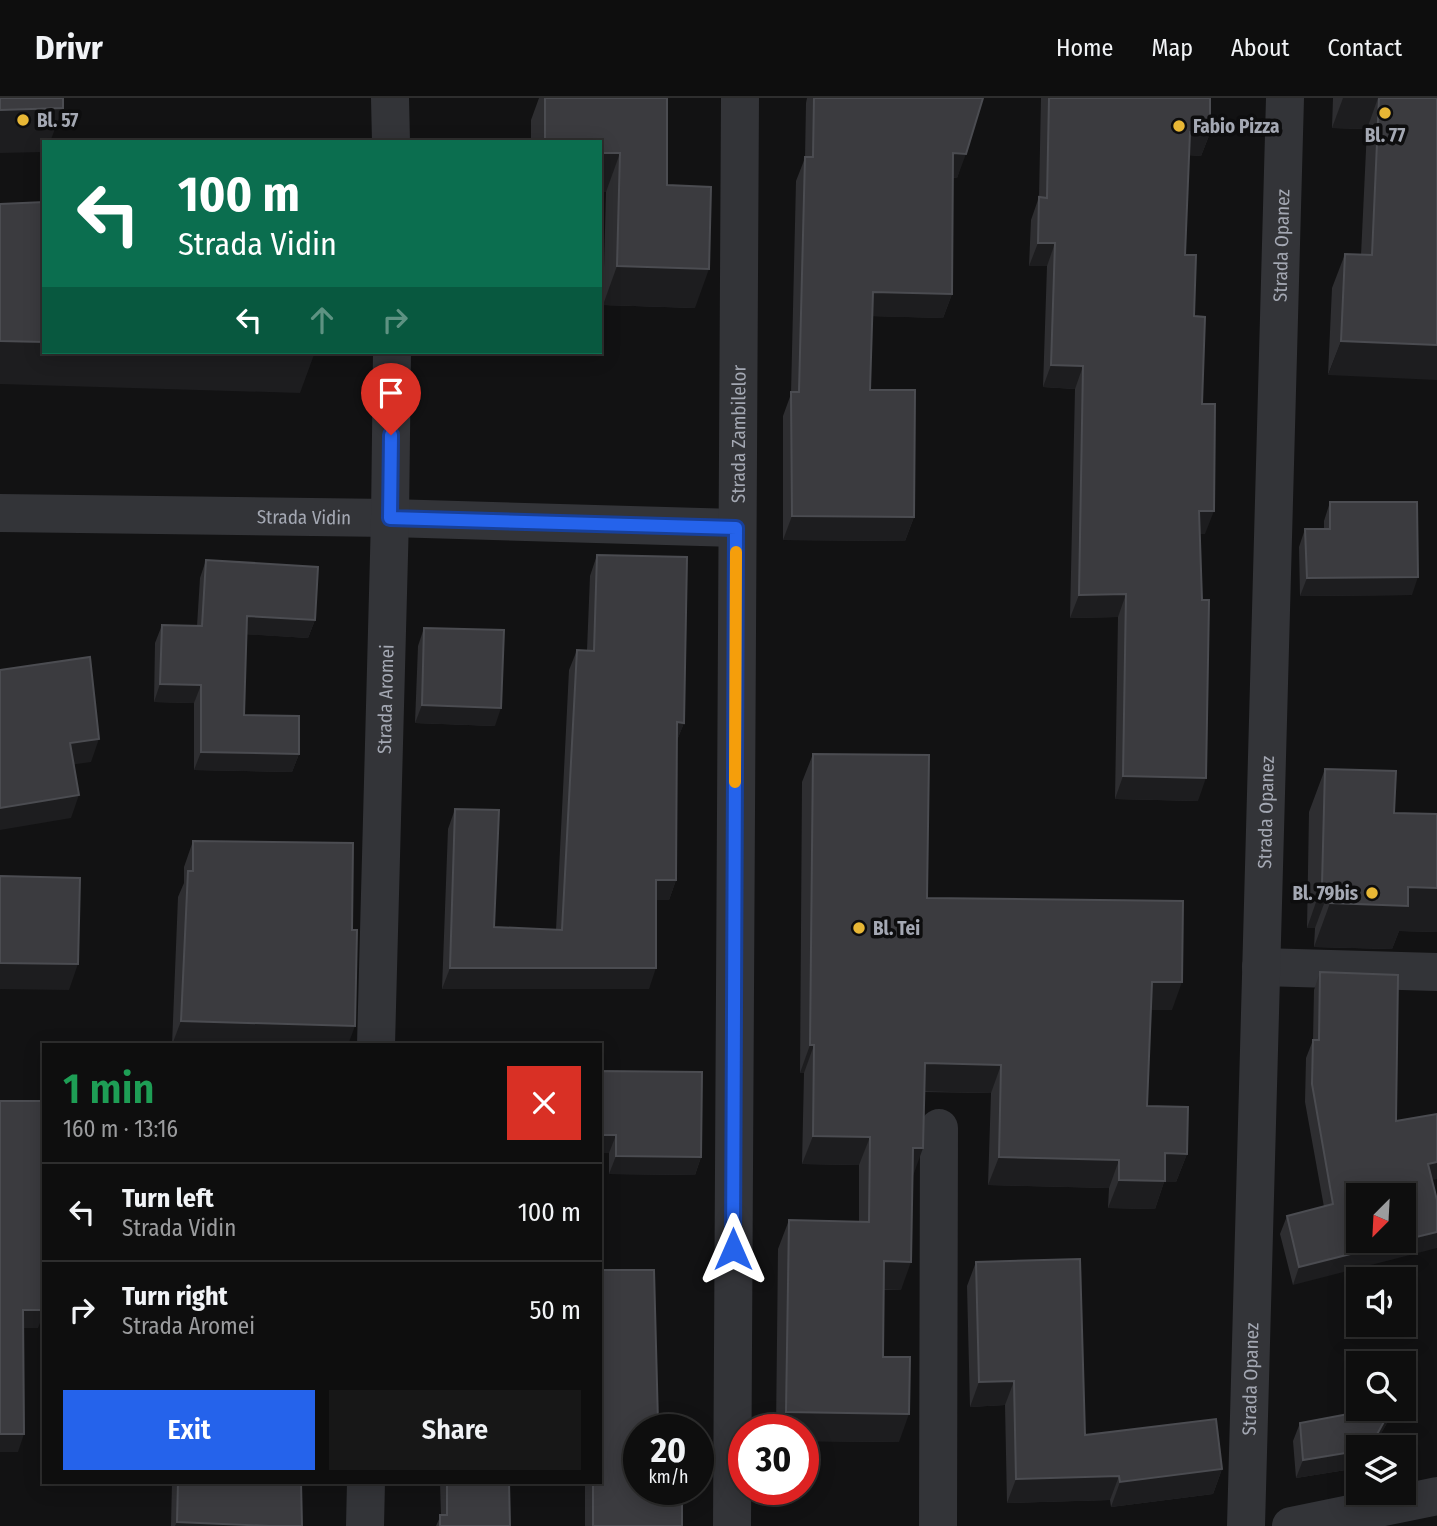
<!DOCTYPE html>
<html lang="en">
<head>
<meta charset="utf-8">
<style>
	body { margin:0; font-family:"Fira Sans Condensed",sans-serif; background:#171717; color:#f1f3f6; height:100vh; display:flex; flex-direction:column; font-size:26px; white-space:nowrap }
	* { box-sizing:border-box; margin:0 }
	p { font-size:23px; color:#9b9c9e }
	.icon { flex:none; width:38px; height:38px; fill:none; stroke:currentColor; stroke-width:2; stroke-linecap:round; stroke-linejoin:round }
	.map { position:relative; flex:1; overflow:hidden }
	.details { position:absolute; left:42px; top:945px; width:560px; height:441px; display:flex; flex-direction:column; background:#0e0e0e; border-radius:0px; box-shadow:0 4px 18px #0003,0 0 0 2px #2e2e2e }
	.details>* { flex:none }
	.guide { position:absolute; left:42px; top:42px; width:560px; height:214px; border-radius:0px; box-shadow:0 4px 18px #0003,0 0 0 2px #2e2e2e; background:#0b6e4f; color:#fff; overflow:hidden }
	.needle { width:46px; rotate:204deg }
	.buttons { position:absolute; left:1346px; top:1085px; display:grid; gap:14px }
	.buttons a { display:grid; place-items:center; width:70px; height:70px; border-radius:0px; background:#0e0e0e; box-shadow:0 4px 18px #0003,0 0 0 2px #2e2e2e; font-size:35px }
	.speed { position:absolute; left:623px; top:1316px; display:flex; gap:14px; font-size:35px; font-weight:700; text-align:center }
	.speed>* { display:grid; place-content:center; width:91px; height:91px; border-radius:50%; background:#0e0e0e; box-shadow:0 4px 18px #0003,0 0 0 2px #2e2e2e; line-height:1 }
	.speed small { font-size:18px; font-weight:400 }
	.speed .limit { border:10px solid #d22; background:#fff; color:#111 }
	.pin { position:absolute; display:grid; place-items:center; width:60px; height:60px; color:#fff; margin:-72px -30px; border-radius:50% 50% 50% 0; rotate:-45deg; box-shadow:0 0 7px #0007 }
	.pin .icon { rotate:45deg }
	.me { position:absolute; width:77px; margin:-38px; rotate:0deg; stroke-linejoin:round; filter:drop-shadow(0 0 5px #0008) }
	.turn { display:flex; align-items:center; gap:24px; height:147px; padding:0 21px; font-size:32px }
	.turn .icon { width:91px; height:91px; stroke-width:2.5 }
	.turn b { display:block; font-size:49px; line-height:60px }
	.lanes { display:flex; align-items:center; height:66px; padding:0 21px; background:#0003; justify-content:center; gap:35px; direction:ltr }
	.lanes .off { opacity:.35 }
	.round { display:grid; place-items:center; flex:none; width:74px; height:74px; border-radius:0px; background:#171717 }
	.overview { display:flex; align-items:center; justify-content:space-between; height:119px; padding:0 21px }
	h1 { font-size:42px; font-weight:600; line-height:52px; color:#1e9e55 }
	.cta { display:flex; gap:14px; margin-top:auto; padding:14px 21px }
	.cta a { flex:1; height:80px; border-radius:0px; background:#2563eb; color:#fff; font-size:28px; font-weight:600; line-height:80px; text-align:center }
	.cta a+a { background:#171717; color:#f1f3f6 }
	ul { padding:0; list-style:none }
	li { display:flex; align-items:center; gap:21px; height:98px; padding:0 21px; border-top:2px solid #2e2e2e }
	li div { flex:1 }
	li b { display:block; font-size:26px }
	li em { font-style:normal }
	header { display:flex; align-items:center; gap:42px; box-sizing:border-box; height:98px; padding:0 35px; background:#0e0e0e; border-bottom:2px solid #2e2e2e }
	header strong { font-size:33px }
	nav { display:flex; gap:38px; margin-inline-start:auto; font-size:24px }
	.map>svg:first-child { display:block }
</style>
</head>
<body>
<header>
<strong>Drivr</strong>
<nav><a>Home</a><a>Map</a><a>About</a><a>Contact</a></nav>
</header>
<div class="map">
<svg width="1437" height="1428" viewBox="0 0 1437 1428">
	<rect width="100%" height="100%" fill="#121213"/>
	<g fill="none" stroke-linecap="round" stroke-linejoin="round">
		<g stroke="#333438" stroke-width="38">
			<path d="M390 0 391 44"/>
			<path id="s1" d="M0 415 390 420 736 430"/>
			<path d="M1261 869 1437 874"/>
			<path id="s2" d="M376 947 390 420 392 254"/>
			<path d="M365 1428 366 1384"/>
			<path id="s3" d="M732 1428 740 0"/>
			<path d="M938 1428 939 1030"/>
			<path id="s4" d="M1246 1428 1285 0"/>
			<path d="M1291 1428 1437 1398"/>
		</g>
	</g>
	<g fill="#2e2e31">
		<path d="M539 0H667V87L695 210 603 207 606 94 600 44H531V22Z"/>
		<path d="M807 0H983L957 80H953L952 196 943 220 872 218 870 292 914 419 905 443 783 442V318L791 296 796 83 805 60 806 5Z"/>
		<path d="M1041 0H1210V35L1201 58 1189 57 1185 157 1194 218 1202 306 1205 436H1200L1198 703 1115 701 1118 519 1070 520 1075 291 1043 289 1047 168H1029L1031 122 1039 99Z"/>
		<path d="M1333 0H1437L1328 277 1332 190 1345 156 1361 157 1367 31 1332 30Z"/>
		<path d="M1330 404 1412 497 1300 498 1299 449 1305 431H1324V423Z"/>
		<path d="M597 457 684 625 677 642 676 782 669 802H656L649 891H442L448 731 455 711 494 829 556 832 569 572 577 552H587L590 478Z"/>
		<path d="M206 462 315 522 308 540 246 536 244 617 299 656 292 674 194 672V605L154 604 155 545 162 527 197 528 200 480Z"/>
		<path d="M424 530 495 628 415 625 418 548Z"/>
		<path d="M813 656 927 800 1172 912H1151L1147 1008 1187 1056 1176 1084H1164L1155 1111 1108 1110 1109 1090 988 1087 991 995 924 994 913 1078 901 1192H884L883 1259 899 1344 803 1343V1332H776L778 1151 789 1122 859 1124V1067L802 1066 804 975H800L802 684Z"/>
		<path d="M1325 671 1394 715 1437 716V834L1399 833 1392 851 1314 849 1315 830H1307L1309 714Z"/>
		<path d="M193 743 352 832 348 947H172L178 799 184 785V769Z"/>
		<path d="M1320 874 1396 1023 1432 1082 1293 1187 1280 1136 1287 1118 1324 1109 1305 1004 1306 960 1313 942 1314 892Z"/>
		<path d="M600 973 701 1059 695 1077 609 1076V1055Z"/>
		<path d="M976 1164 1085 1337 1222 1371 1213 1396 1111 1409 1110 1402 1007 1405 1005 1307 970 1309 967 1188Z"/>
		<path d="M658 1324 682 1428H585V1384H600Z"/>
		<path d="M1300 1325H1387L1373 1349H1358V1370L1296 1380 1293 1343Z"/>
		<path d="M172 1384H301L302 1428H171Z"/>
		<path d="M440 1384H509V1428H436L441 1417Z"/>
	</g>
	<g fill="#1d1d1f">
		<path d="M1343 0H1378L1367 31 1332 30Z"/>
		<path d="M63 10 50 44H44V54L0 55V12Z"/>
		<path d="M1190 34 1210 35 1201 58 1182 57Z"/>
		<path d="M600 55H620L606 94H600Z"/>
		<path d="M953 55 966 56 957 80 944 79Z"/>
		<path d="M1038 145H1055L1047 168H1029Z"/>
		<path d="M617 168 709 171 695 210 603 207Z"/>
		<path d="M873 194 952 196 943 220 864 218Z"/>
		<path d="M0 243 44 244V254H315L300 295 0 286Z"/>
		<path d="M1341 243 1437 247V282L1328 277Z"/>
		<path d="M1051 267 1083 268 1075 291 1043 289Z"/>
		<path d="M1199 413H1214L1205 436H1191Z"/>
		<path d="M792 418 914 419 905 443 783 442Z"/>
		<path d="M1418 479 1412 497 1300 498 1307 480Z"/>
		<path d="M1126 496 1118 519 1070 520 1079 497Z"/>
		<path d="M247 518 315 522 308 540 240 536Z"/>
		<path d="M160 586 201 587 194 605 154 604Z"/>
		<path d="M422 607 501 610 495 628 415 625Z"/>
		<path d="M677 624 684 625 676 645Z"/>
		<path d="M99 641 91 664 62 668 70 645Z"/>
		<path d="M201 654 299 656 292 674 194 672Z"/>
		<path d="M1123 678 1206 680 1198 703 1115 701Z"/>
		<path d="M79 697 71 720 0 732V710Z"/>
		<path d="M656 782H676L669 802H649Z"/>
		<path d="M1322 787H1331L1315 830H1307Z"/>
		<path d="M1408 789 1437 790V834L1399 833 1392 851 1314 849 1330 805Z"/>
		<path d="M0 865 78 866 69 892 0 891Z"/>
		<path d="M450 870H656L649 891H442Z"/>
		<path d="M1152 884H1182L1172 912H1142Z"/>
		<path d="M181 923 355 928 348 947H172Z"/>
		<path d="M810 947H814L804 975H800Z"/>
		<path d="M925 965 1001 967 991 995 914 993Z"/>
		<path d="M600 1037H616L609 1055H600Z"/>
		<path d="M813 1038 870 1039 859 1067 802 1066Z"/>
		<path d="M913 1050H923L913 1078H903Z"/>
		<path d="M1165 1055 1187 1056 1176 1084H1164L1155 1111 1108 1110 1119 1082Z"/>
		<path d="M616 1058 701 1059 695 1077 609 1076Z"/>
		<path d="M999 1059 1119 1062 1109 1090 988 1087Z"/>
		<path d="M1437 1064V1081L1422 1084 1428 1066Z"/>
		<path d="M1437 1134V1150L1293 1187 1299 1169Z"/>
		<path d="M884 1163 911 1164 901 1192 874 1191Z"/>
		<path d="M23 1212H44V1215L38 1230H17Z"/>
		<path d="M1014 1283 1005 1307 970 1309 979 1284Z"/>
		<path d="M1391 1311 1387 1325 1373 1349H1370Z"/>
		<path d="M786 1314 909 1316 899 1344 803 1343V1332H779Z"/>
		<path d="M0 1336H24L18 1354H0Z"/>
		<path d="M1358 1353V1370L1296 1380 1303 1362Z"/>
		<path d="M1222 1371 1213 1396 1111 1409 1120 1384Z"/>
		<path d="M1119 1378 1110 1402 1007 1405 1016 1381Z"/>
		<path d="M177 1424 270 1428H175Z"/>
	</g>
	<g fill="#3b3b3f" stroke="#4b4c51" stroke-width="2">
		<path d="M0 0H63V10L0 12Z"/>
		<path d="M545 0H667V87L711 89 709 171 617 168 620 55H600V44H545Z"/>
		<path d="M814 0H983L966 56 953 55 952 196 873 194 870 292H915L914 419 792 418 791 294H799L805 59H813Z"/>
		<path d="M1049 0H1210V35L1190 34 1185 157H1196L1194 218 1205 219 1202 306H1215L1214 413H1199L1202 502H1209L1206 680 1123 678 1126 496 1079 497 1083 268 1051 267 1055 145H1038L1039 99 1047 100Z"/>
		<path d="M1379 0H1437V247L1341 243 1345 156 1372 157Z"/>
		<path d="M44 104V244L0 243V106Z"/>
		<path d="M1330 404H1417L1418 479 1307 480 1305 431H1330Z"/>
		<path d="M597 457 687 459 684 625 677 624 676 782H656V870H450L455 711 499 712 494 829 562 832 577 552 594 553Z"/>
		<path d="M206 462 318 469 315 522 247 518 244 617 299 618V656L201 654V587L160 586 162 527 202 528Z"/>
		<path d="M424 530 504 532 501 610 422 607Z"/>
		<path d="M90 559 99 641 70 645 79 697 0 710V572Z"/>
		<path d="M813 656 929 657 927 800 1183 803 1182 884H1152L1147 1008 1188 1009 1187 1056 1165 1055V1083L1119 1082V1062L999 1059 1001 967 925 965 923 1050H913L911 1164 884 1163 883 1259H910L909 1316 786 1314 789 1122 869 1124 870 1039 813 1038 814 947H810Z"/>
		<path d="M1325 671 1396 673 1394 715 1437 716V790L1408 789V808L1330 805 1331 787H1322Z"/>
		<path d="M193 743 353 745 352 832H357L355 928 181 923 188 773H193Z"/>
		<path d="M0 778 80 780 78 866 0 865Z"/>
		<path d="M1320 874 1398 877 1396 1023 1437 1016V1064L1428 1066 1437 1102V1134L1404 1142V1097H1358V1143H1402L1299 1169 1287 1118 1333 1106 1312 986 1313 942H1319Z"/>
		<path d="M600 973 702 974 701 1059 616 1058V1037H600Z"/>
		<path d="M0 1003H44V1212H23L24 1336H0Z"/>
		<path d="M1080 1161 1085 1337 1216 1321 1222 1371 1120 1384 1119 1378 1016 1381 1014 1283 979 1284 976 1164Z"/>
		<path d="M600 1172H654L658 1324H681V1332H639V1391H682V1428H593V1384H600Z"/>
		<path d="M1375 1311H1391L1370 1349H1358V1353L1303 1362 1300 1325Z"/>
		<path d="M178 1384H301L302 1428H270L177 1424Z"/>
		<path d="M447 1384H509L510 1428H440V1417H447Z"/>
	</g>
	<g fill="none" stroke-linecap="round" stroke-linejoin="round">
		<g stroke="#184099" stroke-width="18">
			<path id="route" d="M391 337 390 420 736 430 733 1151"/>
		</g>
		<use href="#route" stroke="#2563eb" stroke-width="12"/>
		<path stroke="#f59e0b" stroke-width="12" d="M735 684 736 454"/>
	</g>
	<g fill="#e8b735" stroke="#0d0d0e" stroke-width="2.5">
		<circle cx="1385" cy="15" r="7"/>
		<circle cx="23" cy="22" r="7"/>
		<circle cx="1179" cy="28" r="7"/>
		<circle cx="1372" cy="795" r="7"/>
		<circle cx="859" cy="830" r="7"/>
	</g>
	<g text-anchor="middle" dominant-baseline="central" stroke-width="7" stroke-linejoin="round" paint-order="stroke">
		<g font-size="19" font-weight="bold" fill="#a4a8b3" stroke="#0d0d0e" text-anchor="start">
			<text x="37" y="22">Bl. 57</text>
			<text x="1193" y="28">Fabio Pizza</text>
			<text x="1385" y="37" text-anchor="middle">Bl. 77</text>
			<text x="1358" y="795" text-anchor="end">Bl. 79bis</text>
			<text x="873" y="830">Bl. Tei</text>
		</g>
		<g font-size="19" fill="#a4a8b3" stroke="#0d0d0e">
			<text stroke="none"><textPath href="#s4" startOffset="1281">Strada Opanez</textPath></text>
			<text stroke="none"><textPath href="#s3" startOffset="1092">Strada Zambilelor</textPath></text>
			<text stroke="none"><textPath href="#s1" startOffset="304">Strada Vidin</textPath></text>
			<text stroke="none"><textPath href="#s2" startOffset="346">Strada Aromei</textPath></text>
			<text stroke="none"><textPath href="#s4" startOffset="714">Strada Opanez</textPath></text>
			<text stroke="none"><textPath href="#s4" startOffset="147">Strada Opanez</textPath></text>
		</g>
	</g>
</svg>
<div class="buttons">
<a><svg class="needle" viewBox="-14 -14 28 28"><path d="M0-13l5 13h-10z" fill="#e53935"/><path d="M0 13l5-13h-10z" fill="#9b9c9e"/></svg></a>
<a><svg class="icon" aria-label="sound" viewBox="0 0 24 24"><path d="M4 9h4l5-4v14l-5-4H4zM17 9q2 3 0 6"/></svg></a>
<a><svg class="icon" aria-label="search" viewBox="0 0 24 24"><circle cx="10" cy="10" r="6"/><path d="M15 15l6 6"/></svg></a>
<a><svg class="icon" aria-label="layers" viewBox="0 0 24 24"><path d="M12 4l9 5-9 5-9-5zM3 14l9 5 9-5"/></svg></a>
</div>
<div class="speed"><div>20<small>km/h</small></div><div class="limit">30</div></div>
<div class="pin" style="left:391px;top:337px;background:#d93025"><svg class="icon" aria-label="arrive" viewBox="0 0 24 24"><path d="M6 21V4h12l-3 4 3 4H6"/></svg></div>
<svg class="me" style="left:733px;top:1151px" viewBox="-20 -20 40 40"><path d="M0-17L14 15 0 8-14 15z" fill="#2563eb" stroke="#fff" stroke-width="4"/></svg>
<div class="guide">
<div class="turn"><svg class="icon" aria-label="left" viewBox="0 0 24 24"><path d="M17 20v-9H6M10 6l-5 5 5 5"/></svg><div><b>100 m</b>Strada Vidin</div></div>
<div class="lanes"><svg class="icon" aria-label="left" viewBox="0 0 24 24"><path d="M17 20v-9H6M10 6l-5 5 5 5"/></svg><svg class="icon off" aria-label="ahead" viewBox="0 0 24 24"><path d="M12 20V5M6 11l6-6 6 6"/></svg><svg class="icon off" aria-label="right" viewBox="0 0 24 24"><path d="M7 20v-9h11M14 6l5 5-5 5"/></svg></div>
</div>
<section class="details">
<div class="overview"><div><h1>1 min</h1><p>160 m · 13:16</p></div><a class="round" style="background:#d93025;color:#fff"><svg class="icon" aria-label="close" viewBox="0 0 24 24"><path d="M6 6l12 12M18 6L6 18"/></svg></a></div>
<ul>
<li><svg class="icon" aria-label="left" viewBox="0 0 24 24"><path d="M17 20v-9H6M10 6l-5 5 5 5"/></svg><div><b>Turn left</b><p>Strada Vidin</p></div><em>100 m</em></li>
<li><svg class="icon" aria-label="right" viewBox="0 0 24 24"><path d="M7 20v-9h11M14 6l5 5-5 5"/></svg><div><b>Turn right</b><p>Strada Aromei</p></div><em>50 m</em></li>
</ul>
<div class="cta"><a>Exit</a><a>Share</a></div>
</section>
</div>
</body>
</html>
